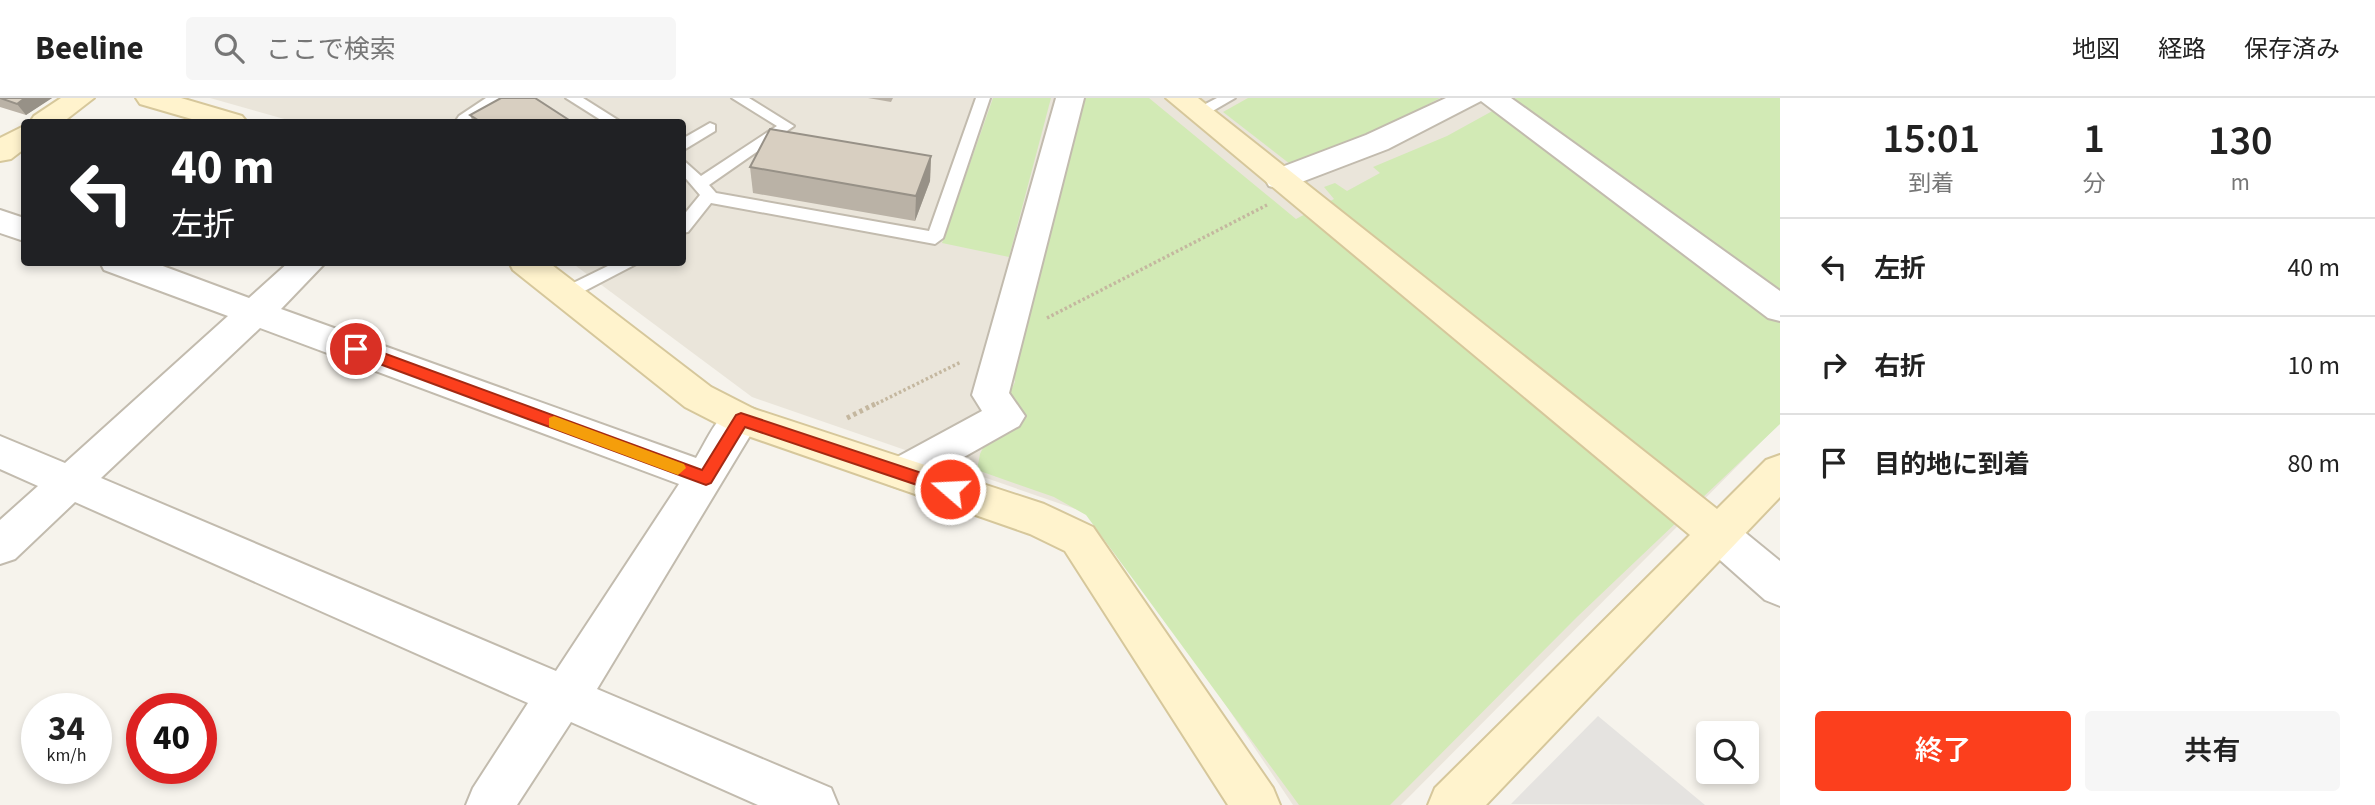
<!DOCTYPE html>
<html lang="ja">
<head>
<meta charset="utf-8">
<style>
	body { margin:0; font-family:"Source Sans 3","Noto Sans JP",sans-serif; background:#f6f6f6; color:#222; height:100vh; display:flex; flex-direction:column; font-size:26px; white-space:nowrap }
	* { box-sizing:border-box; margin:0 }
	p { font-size:23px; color:#767676 }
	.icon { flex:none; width:38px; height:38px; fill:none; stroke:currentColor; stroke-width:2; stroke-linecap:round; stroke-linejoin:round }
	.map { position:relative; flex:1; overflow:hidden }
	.panel { display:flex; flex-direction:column; background:#fff; width:595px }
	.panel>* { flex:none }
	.banner { position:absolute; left:21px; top:21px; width:665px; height:147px; border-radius:7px; box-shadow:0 4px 10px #0003; background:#202124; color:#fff; overflow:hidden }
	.fabs { position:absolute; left:1696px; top:623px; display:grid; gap:14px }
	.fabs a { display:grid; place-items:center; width:63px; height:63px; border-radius:7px; background:#fff; box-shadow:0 4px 10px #0003; font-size:35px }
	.speed { position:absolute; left:21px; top:595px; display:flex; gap:14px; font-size:35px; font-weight:700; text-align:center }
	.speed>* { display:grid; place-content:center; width:91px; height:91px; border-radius:50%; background:#fff; box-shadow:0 4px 10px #0003; line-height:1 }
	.speed small { font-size:18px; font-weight:400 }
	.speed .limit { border:10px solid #d22; background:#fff; color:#111 }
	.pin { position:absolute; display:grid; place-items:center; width:60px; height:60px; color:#fff; margin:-30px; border:4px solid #fff; border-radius:50%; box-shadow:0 2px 7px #0007 }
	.me { position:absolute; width:77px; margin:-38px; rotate:289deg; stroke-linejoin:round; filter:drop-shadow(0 0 5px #0008) }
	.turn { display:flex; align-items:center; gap:24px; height:147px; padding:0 35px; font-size:32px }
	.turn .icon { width:91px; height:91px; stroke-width:2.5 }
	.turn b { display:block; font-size:49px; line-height:60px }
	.eta { display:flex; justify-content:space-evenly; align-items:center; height:119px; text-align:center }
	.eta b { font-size:42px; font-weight:600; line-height:49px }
	.primary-button { display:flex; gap:14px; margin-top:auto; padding:14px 35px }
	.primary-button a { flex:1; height:80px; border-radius:7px; background:#fc3f1d; color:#fff; font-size:28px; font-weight:600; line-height:80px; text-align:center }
	.primary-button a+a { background:#f6f6f6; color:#222 }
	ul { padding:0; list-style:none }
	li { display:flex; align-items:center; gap:21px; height:98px; padding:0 35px; border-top:2px solid #e0e0e0 }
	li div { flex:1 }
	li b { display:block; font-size:26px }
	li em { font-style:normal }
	header { display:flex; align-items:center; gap:42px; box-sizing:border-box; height:98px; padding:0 35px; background:#fff; border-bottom:2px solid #e0e0e0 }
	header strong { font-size:33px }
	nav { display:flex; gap:38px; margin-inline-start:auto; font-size:24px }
	.search { width:490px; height:63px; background:#f6f6f6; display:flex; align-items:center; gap:18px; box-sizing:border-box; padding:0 24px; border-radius:7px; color:#767676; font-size:26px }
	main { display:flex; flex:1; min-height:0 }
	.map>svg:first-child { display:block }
</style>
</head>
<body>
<header>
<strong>Beeline</strong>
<div class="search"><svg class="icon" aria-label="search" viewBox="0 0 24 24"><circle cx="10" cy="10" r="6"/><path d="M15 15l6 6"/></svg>ここで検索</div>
<nav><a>地図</a><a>経路</a><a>保存済み</a></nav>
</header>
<main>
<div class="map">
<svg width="1780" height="707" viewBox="0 0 1780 707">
	<rect width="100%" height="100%" fill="#f6f3ec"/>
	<path fill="#eae5da" d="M210 0H1780V325L1401 707H1293L1114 441 1090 416 752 299 572 165 682 164V24H295Z"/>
	<g fill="#d2eab5">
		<path d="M993 0H1051L1009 159 942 145Z"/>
		<path d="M1085 0H1149L1296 121 1334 101 1324 89 1335 85 1347 93 1380 75 1373 69 1447 38 1516 0H1780V326L1577 519 1390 707H1299L1086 417 1054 399 977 372 980 356 1015 284 1013 273Z"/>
		<path d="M1248 0H1440L1386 29 1290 66 1223 14Z"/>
	</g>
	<path fill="#e5e3e0" d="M1598 618 1705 707 1511 706Z"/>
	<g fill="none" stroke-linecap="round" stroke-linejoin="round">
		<g stroke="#c2bbae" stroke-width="4">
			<g id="lane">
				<path d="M566 0H583L621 24H604Z"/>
				<path d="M732 0H749L794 28 709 87 716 95 929 133 976 0H990L943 140 935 146 711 105 688 134 682 135V119L700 97 682 76V61L701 78 777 28Z"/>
				<path d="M1217 0H1235L1204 18H1194V12Z"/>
				<path d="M710 25 715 27V33L682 53V41Z"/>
				<path d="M616 164H640L571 200H559L556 196 559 192Z"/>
			</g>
		</g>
		<g stroke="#c2bbae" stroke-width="4">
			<g id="street">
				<path d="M486 0H519L488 24H455L459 18Z"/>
				<path d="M1056 0H1084L1009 295 1025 318 1019 328 916 386 902 391 888 386 882 375 888 364 982 313 972 297Z"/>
				<path d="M1446 0H1511L1780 193V223L1768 220 1481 3 1388 51 1291 88 1280 91 1269 88 1265 81 1269 74 1366 37Z"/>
				<path d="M0 112 24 120V143L0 135Z"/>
				<path d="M100 164H152L249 200 289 164H326L281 211 696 360C711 336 722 300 754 311L760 321 754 331 597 591 831 690 838 707H758L571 624 517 707H466L473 690 528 605 75 404 15 461 0 466V422L38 388 0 371V338L65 365 228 218 104 172ZM260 230 679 386 556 573 101 380Z"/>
				<path d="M1717 418 1731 423 1780 463V508L1765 502 1703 447 1697 435 1703 423Z"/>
			</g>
		</g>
		<g stroke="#d6c79b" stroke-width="4">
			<g id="secondary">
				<path d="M61 0H94L63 24H30L34 18Z"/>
				<path d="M136 0H181L242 18 247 24H202L140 6Z"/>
				<path d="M1166 0H1198L1717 411 1766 362 1780 357V399L1486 707H1428L1435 690 1690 437Z"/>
				<path d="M24 28V51L11 61 0 63V40Z"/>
				<path d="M509 164H548L711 289 754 311 1044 406 1093 429 1273 690 1280 707H1228L1065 453 1030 436 728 331 685 309 513 172Z"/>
			</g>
		</g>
		<g stroke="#c4b79f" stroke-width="3.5" stroke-dasharray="2.5 2.5" stroke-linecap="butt">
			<path d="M1047 220 1267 107"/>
			<path d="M872 308 961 264"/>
		</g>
		<path stroke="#c4b79f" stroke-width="5" stroke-dasharray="3.5 3.5" stroke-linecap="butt" d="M847 320 875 306"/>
		<use href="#lane" fill="#fff" fill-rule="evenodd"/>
		<use href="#street" fill="#fff" fill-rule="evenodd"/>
		<use href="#secondary" fill="#fff3cd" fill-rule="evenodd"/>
	</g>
	<g fill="#bab2a6">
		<path d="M0 0H52L26 17 0 9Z"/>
		<path d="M868 0H893L891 4Z"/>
		<path d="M470 17 572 24H473Z"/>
		<path d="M931 58 930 83 915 123 753 95 750 69Z"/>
	</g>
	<g fill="#979187">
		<path d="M25 0H52L26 17 17 6Z"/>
		<path d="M931 58 930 83 915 123 916 98Z"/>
	</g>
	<g fill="#d8cfc1" stroke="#979187" stroke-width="2">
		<path d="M0 0H25L17 6Z"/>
		<path d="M501 0H535L572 24H481L470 17Z"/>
		<path d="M770 31 931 58 916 98 750 69Z"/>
	</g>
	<path fill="#fc3f1d" stroke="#a42913" stroke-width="2" d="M356 245 702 372 736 317 741 315 955 386 958 391 950 398 745 329 711 385 706 387 350 255V247Z"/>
	<path fill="#f59e0b" d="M554 318 684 366 686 370 678 377 549 329V320Z"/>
</svg>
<div class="fabs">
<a><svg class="icon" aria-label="search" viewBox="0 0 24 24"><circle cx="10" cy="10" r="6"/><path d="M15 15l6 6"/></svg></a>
</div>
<div class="speed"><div>34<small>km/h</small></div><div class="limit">40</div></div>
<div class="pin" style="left:356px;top:251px;background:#d93025"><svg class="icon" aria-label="arrive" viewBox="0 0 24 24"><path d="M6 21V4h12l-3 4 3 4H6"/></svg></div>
<svg class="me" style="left:950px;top:391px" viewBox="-20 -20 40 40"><circle r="17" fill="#fc3f1d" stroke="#fff" stroke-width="3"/><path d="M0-11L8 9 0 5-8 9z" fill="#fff"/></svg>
<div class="banner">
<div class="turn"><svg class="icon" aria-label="left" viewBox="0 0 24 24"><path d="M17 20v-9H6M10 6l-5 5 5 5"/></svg><div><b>40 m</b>左折</div></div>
</div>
</div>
<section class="panel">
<div class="eta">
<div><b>15:01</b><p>到着</p></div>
<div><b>1</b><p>分</p></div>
<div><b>130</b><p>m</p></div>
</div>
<ul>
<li><svg class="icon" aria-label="left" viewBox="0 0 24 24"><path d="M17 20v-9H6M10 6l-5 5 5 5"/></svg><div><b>左折</b></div><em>40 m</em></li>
<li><svg class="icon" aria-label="right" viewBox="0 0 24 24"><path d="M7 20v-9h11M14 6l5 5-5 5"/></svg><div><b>右折</b></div><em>10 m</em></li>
<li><svg class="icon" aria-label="arrive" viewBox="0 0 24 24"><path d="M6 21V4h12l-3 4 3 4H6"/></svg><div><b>目的地に到着</b></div><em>80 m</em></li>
</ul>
<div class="primary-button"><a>終了</a><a>共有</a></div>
</section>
</main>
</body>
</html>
